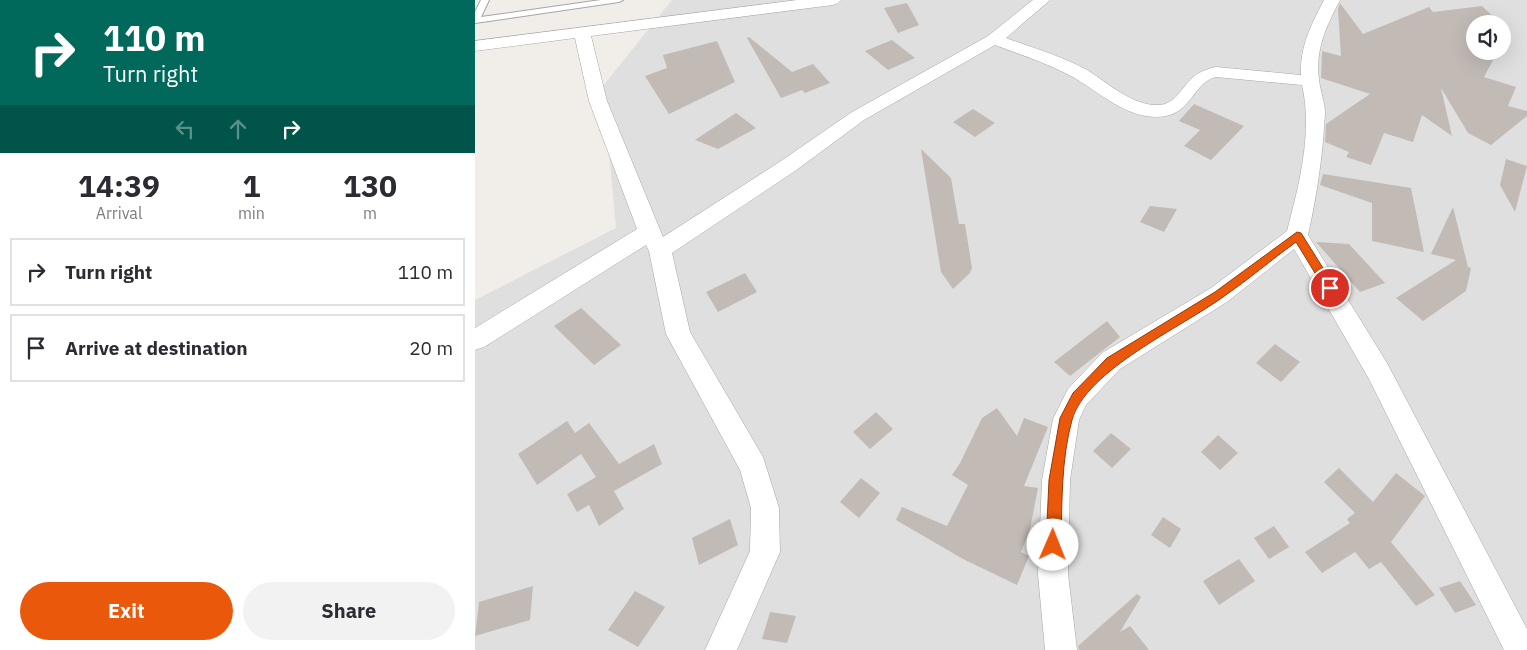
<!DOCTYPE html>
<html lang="en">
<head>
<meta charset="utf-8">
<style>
	body { margin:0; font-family:"IBM Plex Sans",sans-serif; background:#f2f2f3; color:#2b2b33; height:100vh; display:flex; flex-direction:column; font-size:19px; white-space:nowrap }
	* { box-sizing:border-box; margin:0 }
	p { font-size:16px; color:#7c7c81 }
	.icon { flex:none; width:28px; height:28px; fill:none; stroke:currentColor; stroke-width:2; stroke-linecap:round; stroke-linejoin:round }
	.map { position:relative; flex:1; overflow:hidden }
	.sheet { display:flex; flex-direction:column; background:#fff; width:475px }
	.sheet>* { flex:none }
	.banner { background:#00695c; color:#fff; overflow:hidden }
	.tools { position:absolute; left:991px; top:15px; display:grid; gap:10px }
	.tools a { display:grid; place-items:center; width:45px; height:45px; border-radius:50%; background:#fff; box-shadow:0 5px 20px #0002; font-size:25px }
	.pin { position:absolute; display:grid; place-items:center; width:42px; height:42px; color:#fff; margin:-21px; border:2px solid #fff; border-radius:50%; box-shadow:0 1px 5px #0007 }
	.me { position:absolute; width:55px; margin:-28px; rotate:1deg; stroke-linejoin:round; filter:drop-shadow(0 0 4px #0008) }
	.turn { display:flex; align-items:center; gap:18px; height:105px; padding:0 20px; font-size:22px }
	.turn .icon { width:65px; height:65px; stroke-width:2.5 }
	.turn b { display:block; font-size:35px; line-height:42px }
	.lanes { display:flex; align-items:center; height:48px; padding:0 20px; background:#0003; justify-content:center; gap:25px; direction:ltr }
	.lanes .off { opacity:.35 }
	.eta { display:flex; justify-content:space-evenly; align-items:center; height:85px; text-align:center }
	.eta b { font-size:30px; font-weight:700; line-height:35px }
	.cta { display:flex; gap:10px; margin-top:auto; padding:10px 20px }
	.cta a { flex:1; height:58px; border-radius:30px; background:#ea580c; color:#fff; font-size:20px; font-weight:700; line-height:58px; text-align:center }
	.cta a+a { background:#f2f2f3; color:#2b2b33 }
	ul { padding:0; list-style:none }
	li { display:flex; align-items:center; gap:15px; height:68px; margin:0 10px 8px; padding:0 10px; border:2px solid #e1e1e2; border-radius:0px }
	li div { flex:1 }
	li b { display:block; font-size:19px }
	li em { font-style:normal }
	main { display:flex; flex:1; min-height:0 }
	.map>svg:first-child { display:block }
</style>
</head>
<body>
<main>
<section class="sheet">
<div class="banner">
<div class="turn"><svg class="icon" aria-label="right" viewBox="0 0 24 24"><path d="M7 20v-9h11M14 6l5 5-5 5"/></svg><div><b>110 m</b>Turn right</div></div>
<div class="lanes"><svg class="icon off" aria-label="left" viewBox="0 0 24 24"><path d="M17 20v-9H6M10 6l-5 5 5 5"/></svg><svg class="icon off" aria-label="ahead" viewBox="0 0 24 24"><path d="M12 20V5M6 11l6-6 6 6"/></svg><svg class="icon" aria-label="right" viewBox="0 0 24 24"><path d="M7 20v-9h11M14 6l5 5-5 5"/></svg></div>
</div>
<div class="eta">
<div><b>14:39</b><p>Arrival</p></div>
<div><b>1</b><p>min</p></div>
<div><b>130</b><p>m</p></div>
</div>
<ul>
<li><svg class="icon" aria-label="right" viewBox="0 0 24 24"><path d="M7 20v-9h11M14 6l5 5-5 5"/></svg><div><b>Turn right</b></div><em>110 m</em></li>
<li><svg class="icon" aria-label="arrive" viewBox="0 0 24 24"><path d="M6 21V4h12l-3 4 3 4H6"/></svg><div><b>Arrive at destination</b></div><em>20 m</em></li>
</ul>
<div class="cta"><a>Exit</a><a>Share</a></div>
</section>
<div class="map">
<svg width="1052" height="650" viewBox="0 0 1052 650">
	<rect width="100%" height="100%" fill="#f1eee9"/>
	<path fill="#e0dfdf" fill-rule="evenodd" d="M197 0H1052V650H0V300L141 228 128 86ZM1000 24H1028V51H1000Z"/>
	<g fill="#c2bab5">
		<path d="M432 3 444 25 423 33 409 8Z"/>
		<path d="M865 3 888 34 954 7 958 12 1007 6 1026 24H1000V51H1023L1009 77 1041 87 1033 106 1052 111V116L1016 145 993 133 966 88 977 136 947 115 938 142 909 133 896 165 871 157 874 152 850 142 851 124 895 94 846 78 847 51 866 56 863 9Z"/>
		<path d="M274 37 317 72 338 64 355 83 330 93 327 90 306 98 272 38Z"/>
		<path d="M417 40 440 58 413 70 390 51Z"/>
		<path d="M242 41 260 82 194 114 170 76 192 68 188 55Z"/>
		<path d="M719 104 769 126 736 160 709 146 725 130 704 121Z"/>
		<path d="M498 109 520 123 500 137 478 122Z"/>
		<path d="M261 113 281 128 243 149 220 140Z"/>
		<path d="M446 149 476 178 484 224H490L497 268 495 273 478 289 466 272Z"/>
		<path d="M1031 159 1052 166 1040 212 1025 185Z"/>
		<path d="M848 174 936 188 949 252 897 241V203L845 185Z"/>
		<path d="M675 206 702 209 689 232 665 222Z"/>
		<path d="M978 207 993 267 996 268 991 291 948 321 921 298 981 260 956 254Z"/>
		<path d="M841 242 874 244 910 283 885 292Z"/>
		<path d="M270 273 282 292 243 312 231 292Z"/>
		<path d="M106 308 146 345 119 365 79 326Z"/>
		<path d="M632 321 645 337 595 376 579 362Z"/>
		<path d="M800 344 825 362 806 382 781 363Z"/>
		<path d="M522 408 542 436 549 418 573 427 549 486 563 488 555 529 546 552 554 556 542 585 488 559 421 520 427 507 472 526 493 485 477 475 485 463 507 418Z"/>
		<path d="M401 412 418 429 395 449 378 432Z"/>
		<path d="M92 421 100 433 114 423 144 464 179 444 187 464 139 491 149 509 124 526 114 505 102 512 92 494 121 477 106 454 62 485 43 454Z"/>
		<path d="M636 433 656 449 637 468 618 451Z"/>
		<path d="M743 435 763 453 745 470 726 452Z"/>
		<path d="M864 468 898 502 921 473 950 496 916 542 960 595 941 606 906 562 894 569 880 552 847 573 830 552 875 523 872 519 880 513 849 482Z"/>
		<path d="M386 478 405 493 384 518 365 502Z"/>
		<path d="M688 517 706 529 695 548 676 535Z"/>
		<path d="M255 519 263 545 224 565 217 538Z"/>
		<path d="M799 526 814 547 794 559 779 538Z"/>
		<path d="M764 559 780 581 744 605 728 581Z"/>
		<path d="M985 581 1001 605 980 613 964 588Z"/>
		<path d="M58 586 55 620 0 636 4 602Z"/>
		<path d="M160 591 190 607 163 647 133 630Z"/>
		<path d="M662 594 666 597 645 632 655 626 674 650H604L603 646Z"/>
		<path d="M295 612 321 616 312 643 287 639Z"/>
	</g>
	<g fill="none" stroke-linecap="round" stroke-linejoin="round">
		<g stroke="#a6a6a6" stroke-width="2">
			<path id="lane" d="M6 0H14L6 17 126 0H148L144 2 0 23V12Z"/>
		</g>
		<g stroke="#a6a6a6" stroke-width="1">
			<path id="street" d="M322 0H366L363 3 358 5 116 36 132 101 188 237 306 161 377 112 513 36 558 0H575L531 38C558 48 586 56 612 70 630 81 647 97 668 103 674 105 684 106 690 104 711 96 707 74 741 67L826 75C825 46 836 25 849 0H865C851 27 840 49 844 80 845 90 850 102 850 113 848 154 842 195 833 235L912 363 1052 629V650H1029L894 379 819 249 752 302 645 369 611 405 604 420 595 480 593 574 602 650H570L563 574 567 480 578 419 593 389 627 353 736 288 812 231C824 185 838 132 827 85L741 77C719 82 717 111 691 116 651 123 621 87 588 72 566 61 543 54 520 45L389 120 320 171 197 253 215 332 288 457 304 508 305 552 262 650H230L275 551 276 508 265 470 191 334 174 251 171 245 9 347 0 350V328L162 229 114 101 100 38 0 51V41Z"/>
		</g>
		<use href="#lane" fill="#fff" fill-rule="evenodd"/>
		<use href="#street" fill="#fff" fill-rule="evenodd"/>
	</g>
	<path fill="#ea580c" stroke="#983908" d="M822 232 826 233 858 284 860 288 858 291H851L821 242C796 260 773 280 748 297 707 327 611 370 597 420 586 460 587 504 586 545L583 550 578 552 574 550 571 545 574 480 585 418 598 393 632 358 740 292Z"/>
</svg>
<div class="tools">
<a><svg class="icon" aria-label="sound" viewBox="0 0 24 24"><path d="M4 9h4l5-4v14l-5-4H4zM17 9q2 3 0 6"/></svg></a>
</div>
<div class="pin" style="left:855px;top:288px;background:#d93025"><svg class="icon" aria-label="arrive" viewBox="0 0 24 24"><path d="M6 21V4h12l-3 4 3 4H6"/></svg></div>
<svg class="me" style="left:578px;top:545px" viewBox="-20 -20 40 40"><circle r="19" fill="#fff"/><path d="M0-13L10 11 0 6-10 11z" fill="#ea580c"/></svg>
</div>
</main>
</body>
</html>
